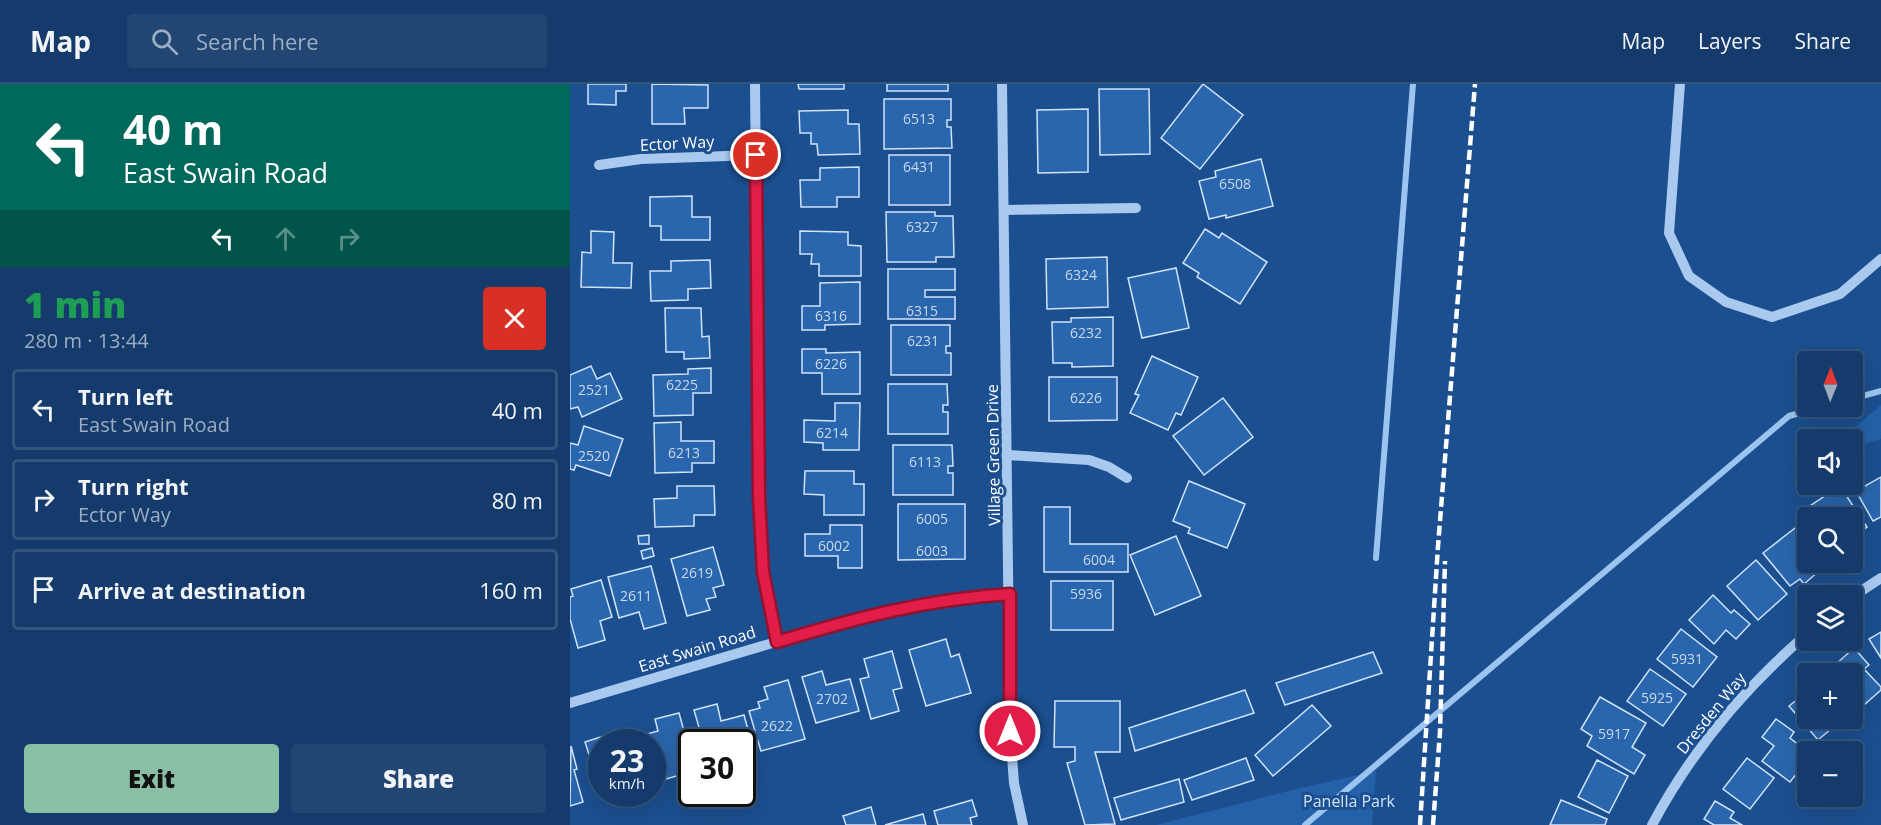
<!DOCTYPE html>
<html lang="en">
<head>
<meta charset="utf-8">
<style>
	body { margin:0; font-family:"Open Sans",sans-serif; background:#214673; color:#f1f3f6; height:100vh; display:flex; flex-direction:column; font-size:22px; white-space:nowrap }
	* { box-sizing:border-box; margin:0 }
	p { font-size:20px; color:#9dadc1 }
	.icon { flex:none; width:33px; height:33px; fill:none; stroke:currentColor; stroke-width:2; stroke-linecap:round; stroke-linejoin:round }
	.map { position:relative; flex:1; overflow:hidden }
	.drawer { display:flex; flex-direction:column; background:#143b6b; width:570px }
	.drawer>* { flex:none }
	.guide { background:#00695c; color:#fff; overflow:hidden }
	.needle { width:39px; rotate:1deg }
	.buttons { position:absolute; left:1227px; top:267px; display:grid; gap:12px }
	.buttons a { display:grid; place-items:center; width:66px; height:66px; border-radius:6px; background:#143b6b; box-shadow:0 6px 24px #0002,0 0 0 2px #33557e; font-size:30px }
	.speed { position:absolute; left:18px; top:645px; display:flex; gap:12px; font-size:30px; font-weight:700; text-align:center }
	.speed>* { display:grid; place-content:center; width:78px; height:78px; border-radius:50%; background:#143b6b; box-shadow:0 6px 24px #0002,0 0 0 2px #33557e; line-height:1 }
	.speed small { font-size:15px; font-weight:400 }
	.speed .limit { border:3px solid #111; border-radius:9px; background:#fff; color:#111 }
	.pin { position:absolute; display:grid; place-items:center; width:51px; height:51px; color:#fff; margin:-26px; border:3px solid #fff; border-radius:50%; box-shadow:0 2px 6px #0007 }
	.me { position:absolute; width:66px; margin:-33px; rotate:0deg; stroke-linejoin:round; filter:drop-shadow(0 0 4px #0008) }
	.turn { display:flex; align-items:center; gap:21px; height:126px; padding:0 24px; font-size:27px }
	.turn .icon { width:78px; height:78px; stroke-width:2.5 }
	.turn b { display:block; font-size:42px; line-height:51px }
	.lanes { display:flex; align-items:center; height:57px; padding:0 24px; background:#0003; justify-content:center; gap:30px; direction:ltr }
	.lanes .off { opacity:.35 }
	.round { display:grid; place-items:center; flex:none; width:63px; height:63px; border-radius:6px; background:#214673 }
	.headline { display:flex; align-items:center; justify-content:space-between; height:102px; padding:0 24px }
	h1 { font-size:36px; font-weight:800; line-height:45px; color:#1e9e55 }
	.action { display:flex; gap:12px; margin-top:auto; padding:12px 24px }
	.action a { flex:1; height:69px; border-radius:6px; background:#8abfa5; color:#111; font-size:24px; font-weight:800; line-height:69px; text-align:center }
	.action a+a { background:#214673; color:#f1f3f6 }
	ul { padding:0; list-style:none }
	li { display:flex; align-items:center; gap:18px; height:81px; margin:0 12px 9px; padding:0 12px; border:3px solid #33557e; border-radius:6px }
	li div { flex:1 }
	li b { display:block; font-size:22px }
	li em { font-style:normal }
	header { display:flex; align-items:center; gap:36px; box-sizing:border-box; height:84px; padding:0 30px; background:#143b6b; border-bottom:2px solid #33557e }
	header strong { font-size:28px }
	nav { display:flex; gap:33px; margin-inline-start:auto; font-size:21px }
	.search { width:420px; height:54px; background:#214673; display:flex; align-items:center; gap:15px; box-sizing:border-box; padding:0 21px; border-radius:6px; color:#9dadc1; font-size:22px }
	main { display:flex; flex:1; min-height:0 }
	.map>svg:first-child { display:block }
</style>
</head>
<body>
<header>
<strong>Map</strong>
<div class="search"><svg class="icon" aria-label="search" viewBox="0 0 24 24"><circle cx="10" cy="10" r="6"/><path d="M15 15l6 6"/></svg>Search here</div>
<nav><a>Map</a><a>Layers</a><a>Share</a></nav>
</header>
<main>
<section class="drawer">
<div class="guide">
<div class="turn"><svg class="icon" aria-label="left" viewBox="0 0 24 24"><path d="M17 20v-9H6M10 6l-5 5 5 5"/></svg><div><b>40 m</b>East Swain Road</div></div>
<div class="lanes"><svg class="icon" aria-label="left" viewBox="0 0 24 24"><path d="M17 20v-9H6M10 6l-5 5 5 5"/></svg><svg class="icon off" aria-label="ahead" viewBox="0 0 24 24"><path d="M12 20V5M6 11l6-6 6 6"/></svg><svg class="icon off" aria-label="right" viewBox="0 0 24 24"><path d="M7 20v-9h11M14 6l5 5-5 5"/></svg></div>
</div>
<div class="headline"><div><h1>1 min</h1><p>280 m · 13:44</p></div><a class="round" style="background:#d93025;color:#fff"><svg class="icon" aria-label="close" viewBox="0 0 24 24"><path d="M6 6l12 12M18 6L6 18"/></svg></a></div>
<ul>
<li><svg class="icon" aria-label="left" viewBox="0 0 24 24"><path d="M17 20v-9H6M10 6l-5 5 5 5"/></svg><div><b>Turn left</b><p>East Swain Road</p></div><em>40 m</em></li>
<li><svg class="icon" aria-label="right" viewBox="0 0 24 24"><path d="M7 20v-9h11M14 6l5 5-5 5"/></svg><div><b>Turn right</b><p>Ector Way</p></div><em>80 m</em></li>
<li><svg class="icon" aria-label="arrive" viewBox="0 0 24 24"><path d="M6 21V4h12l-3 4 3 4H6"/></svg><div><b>Arrive at destination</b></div><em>160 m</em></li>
</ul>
<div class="action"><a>Exit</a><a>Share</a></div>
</section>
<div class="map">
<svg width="1311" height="741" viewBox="0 0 1311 741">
	<rect width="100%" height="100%" fill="#1b4f8f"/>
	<g fill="#2461a8">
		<path d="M1311 321V355L1283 363 1282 356 1271 355Z"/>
		<path d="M806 687 802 741H586L722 706Z"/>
	</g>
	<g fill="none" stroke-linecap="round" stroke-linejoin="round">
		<g stroke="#9cc4f0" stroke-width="6">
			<path d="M1282 315 1311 307"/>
			<path d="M806 474 843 0"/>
			<path d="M735 741 1219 332 1255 322"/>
		</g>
	</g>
	<g fill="#2a66ad" stroke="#cfe3fa" stroke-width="1.5">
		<path d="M18 0H56V7H46V21L18 20Z"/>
		<path d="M82 0 138 1V24H114L115 40H82Z"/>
		<path d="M228 0H274V5H229Z"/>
		<rect x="317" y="0" width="61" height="7"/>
		<path d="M633 0 673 31 630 85 591 54Z"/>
		<path d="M529 5H579L580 70 530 71Z"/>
		<path d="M314 15H381V36H377V43H381L382 64 314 65Z"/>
		<path d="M518 25V88L468 89 467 26Z"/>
		<path d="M278 26V40H289L290 70 248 71 247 60H241V49H230L229 27Z"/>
		<rect x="319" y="71" width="61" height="50"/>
		<path d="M691 75 703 122 656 134V131L639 135 629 97 646 93 645 87Z"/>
		<path d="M289 83V113H267V123H231L230 96H250V84Z"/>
		<path d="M122 112V133H140V156H91V142H80V113Z"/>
		<path d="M316 128H365V132H383L384 173H366V178H317Z"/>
		<path d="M635 145 649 154 652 149 697 178 670 220 627 193 629 189 613 179Z"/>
		<path d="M21 147 44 148 43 179H62L61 204 11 203 12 168 21 169Z"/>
		<path d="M230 147 278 148V161L291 162V192H249V180H241L242 170H230Z"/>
		<path d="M537 173 538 223 477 225 476 175Z"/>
		<path d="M140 176 141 204 118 205V216L81 217 80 187H101V177Z"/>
		<path d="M606 184 619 244 572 254 558 194Z"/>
		<path d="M318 185H385V206H355V213H385V235H318Z"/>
		<path d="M290 198V240L255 241V246H232V222H250V199Z"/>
		<path d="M95 224H131L132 253 139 252 140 274 114 275V268H96Z"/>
		<path d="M543 233V282L502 283V279H483L482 238H501V234Z"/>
		<path d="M321 241H380V262H376V269H381V291H321Z"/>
		<path d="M232 265H256V269L290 268V310H252V289H232Z"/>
		<path d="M582 272 628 293 611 331 606 329 598 346 560 329 569 311 565 310Z"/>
		<path d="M21 282 27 295 40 289 52 315 12 333 8 323 0 325V291Z"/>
		<path d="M141 284V309H123V331L84 332 83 291 118 290V285Z"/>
		<path d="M479 293H547V336L479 337Z"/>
		<path d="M318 300H377L378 321H373V328H378V350H318Z"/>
		<path d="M653 314 683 353 634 391 603 352Z"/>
		<path d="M265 319H290L289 366H253V359L234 358V336L265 337Z"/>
		<path d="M111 338V357H144V379H122V388L85 389 84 339Z"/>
		<path d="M14 342 53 355 40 392 6 381 4 386 0 385V359L8 361Z"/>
		<path d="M323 361H382L383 382H378V389H383V411H323Z"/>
		<path d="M235 387H284V400H294V431H254V411L234 410Z"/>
		<path d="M1311 393V433L1303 437 1286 407Z"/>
		<path d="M619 397 675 420 657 464 618 449 620 444 603 437Z"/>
		<path d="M107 402H144L145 431H124V442L85 443 84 415 107 414Z"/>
		<path d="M1270 402 1297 443 1282 453V434H1238V441L1229 429Z"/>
		<path d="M328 420H395V475L328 476Z"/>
		<path d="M474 423H500V460H558V488H474Z"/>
		<path d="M260 441H292V484H268V472H235V450H260Z"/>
		<path d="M1225 444 1238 460V478H1252L1255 482 1234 500 1230 495 1220 502 1193 469Z"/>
		<path d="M79 451V460H69L68 452Z"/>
		<path d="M606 452 631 512 585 531 560 471Z"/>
		<path d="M143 463 154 501 143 504 146 513 136 515 140 526 117 532 101 475Z"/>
		<path d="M82 464 84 472 73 475 71 467Z"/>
		<path d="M1186 476 1217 510 1188 536 1157 502Z"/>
		<path d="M81 482 96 539 74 545 69 528 49 534 38 493Z"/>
		<path d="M31 496 42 533 30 537 35 556 8 564 0 535V513L3 512 1 505Z"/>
		<rect x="481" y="497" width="62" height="49"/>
		<path d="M1143 511 1161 529 1164 526 1180 540 1166 555 1156 546 1144 560 1119 536Z"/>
		<path d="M1111 545 1147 573 1123 603 1087 575Z"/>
		<path d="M1311 548V574L1299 555Z"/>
		<path d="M376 555 381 573 389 570 401 609 356 622 339 566Z"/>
		<path d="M1284 564 1299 581 1294 585 1311 603V606L1286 628 1282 624V590H1276L1267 579Z"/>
		<path d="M322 567 332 604 323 606 329 627 301 635 290 595 299 593 294 575Z"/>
		<path d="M803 568 812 589 715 621 706 599Z"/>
		<path d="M1080 585 1116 610 1093 642 1057 617Z"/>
		<path d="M252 587 256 601 280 595 289 627 246 639 232 593Z"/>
		<path d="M218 596 235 655 191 667 179 627 190 624 188 618 198 615 194 603Z"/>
		<path d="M675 606 684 629 565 667 559 644Z"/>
		<path d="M1238 607V634H1274L1248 656 1219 622Z"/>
		<path d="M1030 613 1076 639 1062 663 1075 671 1064 690 1017 662 1022 652 1011 645Z"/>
		<path d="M485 617H550V668H525L545 740 515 741 497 679 505 677V663H484Z"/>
		<path d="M147 620 151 637 174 631 184 668 172 671V658H138L135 646 130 647 124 626Z"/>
		<path d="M742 621 761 642 703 692 685 671Z"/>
		<path d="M109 629 122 676 107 680 110 691 82 699V658H72L70 652 88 647 85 635Z"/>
		<path d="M1206 635 1224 648 1220 654 1238 668V675L1220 698 1192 677 1204 662 1192 653Z"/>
		<path d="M37 651 39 658H32V695L27 679 22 680 15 658Z"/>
		<path d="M1 662 7 685 4 686 13 718 0 722Z"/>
		<path d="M676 674 684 696 622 716 614 696Z"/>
		<path d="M1177 674 1204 694 1180 725 1153 705Z"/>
		<path d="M1027 676 1058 692 1039 729 1008 713Z"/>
		<path d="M609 695 614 718 551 736 544 714Z"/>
		<path d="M402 716 407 732 400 734 402 741H368L364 727Z"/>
		<path d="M991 716 1037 735 1035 741H980Z"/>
		<path d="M1145 717 1164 728 1160 734 1172 741H1144L1134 735Z"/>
		<path d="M301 723 306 741H276L273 732Z"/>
		<path d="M353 730 356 741H315Z"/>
	</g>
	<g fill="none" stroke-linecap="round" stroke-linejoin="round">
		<g stroke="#a9c9ee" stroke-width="10">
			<path d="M185 0 189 413 193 488 207 558"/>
			<path d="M432 0 440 647 444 699 453 741"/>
			<path d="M1110 0 1099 149 1119 192 1156 218 1202 233 1270 210 1311 175"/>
			<path d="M29 81 71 75 186 71"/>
			<path d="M434 126 566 124"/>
			<path d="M438 371 519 376 539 383 557 394"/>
			<path d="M1282 513 1311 494"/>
			<path d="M0 619 297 531 389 513 440 510"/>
			<path d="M1082 741C1122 666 1174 604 1238 549"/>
		</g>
		<g stroke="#fff" stroke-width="4.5" stroke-dasharray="10 4.5" stroke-linecap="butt">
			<path d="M850 741 868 462 905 0"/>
			<path d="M863 741 870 648 875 477"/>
		</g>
	</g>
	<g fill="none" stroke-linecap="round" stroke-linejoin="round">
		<g stroke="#92132f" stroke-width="15">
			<path id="route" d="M186 71 189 413 193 488 207 558C286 534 357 515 440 510V647"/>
		</g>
		<use href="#route" stroke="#e11d48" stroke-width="10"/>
	</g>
	<g text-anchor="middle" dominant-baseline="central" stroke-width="6" stroke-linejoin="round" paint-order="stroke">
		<g font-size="14" fill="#cad9ea">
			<text x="349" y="34">6513</text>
			<text x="349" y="82">6431</text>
			<text x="665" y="99">6508</text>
			<text x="352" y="142">6327</text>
			<text x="511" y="190">6324</text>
			<text x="352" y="226">6315</text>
			<text x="261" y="231">6316</text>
			<text x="516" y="248">6232</text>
			<text x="353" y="256">6231</text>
			<text x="261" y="279">6226</text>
			<text x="112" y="300">6225</text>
			<text x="24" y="305">2521</text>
			<text x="516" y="313">6226</text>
			<text x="262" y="348">6214</text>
			<text x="114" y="368">6213</text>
			<text x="24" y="371">2520</text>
			<text x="355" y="377">6113</text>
			<text x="362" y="434">6005</text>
			<text x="264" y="461">6002</text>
			<text x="362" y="466">6003</text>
			<text x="529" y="475">6004</text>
			<text x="127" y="488">2619</text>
			<text x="516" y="509">5936</text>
			<text x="66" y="511">2611</text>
			<text x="1117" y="574">5931</text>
			<text x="1087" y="613">5925</text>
			<text x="262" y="614">2702</text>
			<text x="207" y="641">2622</text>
			<text x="1044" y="649">5917</text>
		</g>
		<g font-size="16" fill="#fff" stroke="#1b4f8f">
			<text transform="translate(107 59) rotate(-3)">Ector Way</text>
			<text transform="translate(423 371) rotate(-91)">Village Green Drive</text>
			<text transform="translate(127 565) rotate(-17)">East Swain Road</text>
			<text transform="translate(1141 629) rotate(-51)">Dresden Way</text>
		</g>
		<g font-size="16" fill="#cfe3fa" stroke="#1b4f8f">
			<text x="779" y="717">Panella Park</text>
		</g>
	</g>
</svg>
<div class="buttons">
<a><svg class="needle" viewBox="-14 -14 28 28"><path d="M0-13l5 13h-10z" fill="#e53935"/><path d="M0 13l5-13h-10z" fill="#9dadc1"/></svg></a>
<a><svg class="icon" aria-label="sound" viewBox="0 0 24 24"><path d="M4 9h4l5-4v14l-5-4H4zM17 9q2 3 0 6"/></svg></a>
<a><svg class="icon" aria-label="search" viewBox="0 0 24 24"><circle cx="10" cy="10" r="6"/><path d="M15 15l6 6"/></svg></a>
<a><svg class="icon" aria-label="layers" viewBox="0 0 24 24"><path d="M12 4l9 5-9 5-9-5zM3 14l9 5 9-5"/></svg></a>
<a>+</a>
<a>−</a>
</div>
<div class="speed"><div>23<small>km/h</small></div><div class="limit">30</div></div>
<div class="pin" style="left:186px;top:71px;background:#d93025"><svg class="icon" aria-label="arrive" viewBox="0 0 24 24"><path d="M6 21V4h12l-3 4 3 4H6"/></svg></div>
<svg class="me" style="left:440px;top:647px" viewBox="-20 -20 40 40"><circle r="17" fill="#e11d48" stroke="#fff" stroke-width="3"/><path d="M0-11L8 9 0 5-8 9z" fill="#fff"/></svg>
</div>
</main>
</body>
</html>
